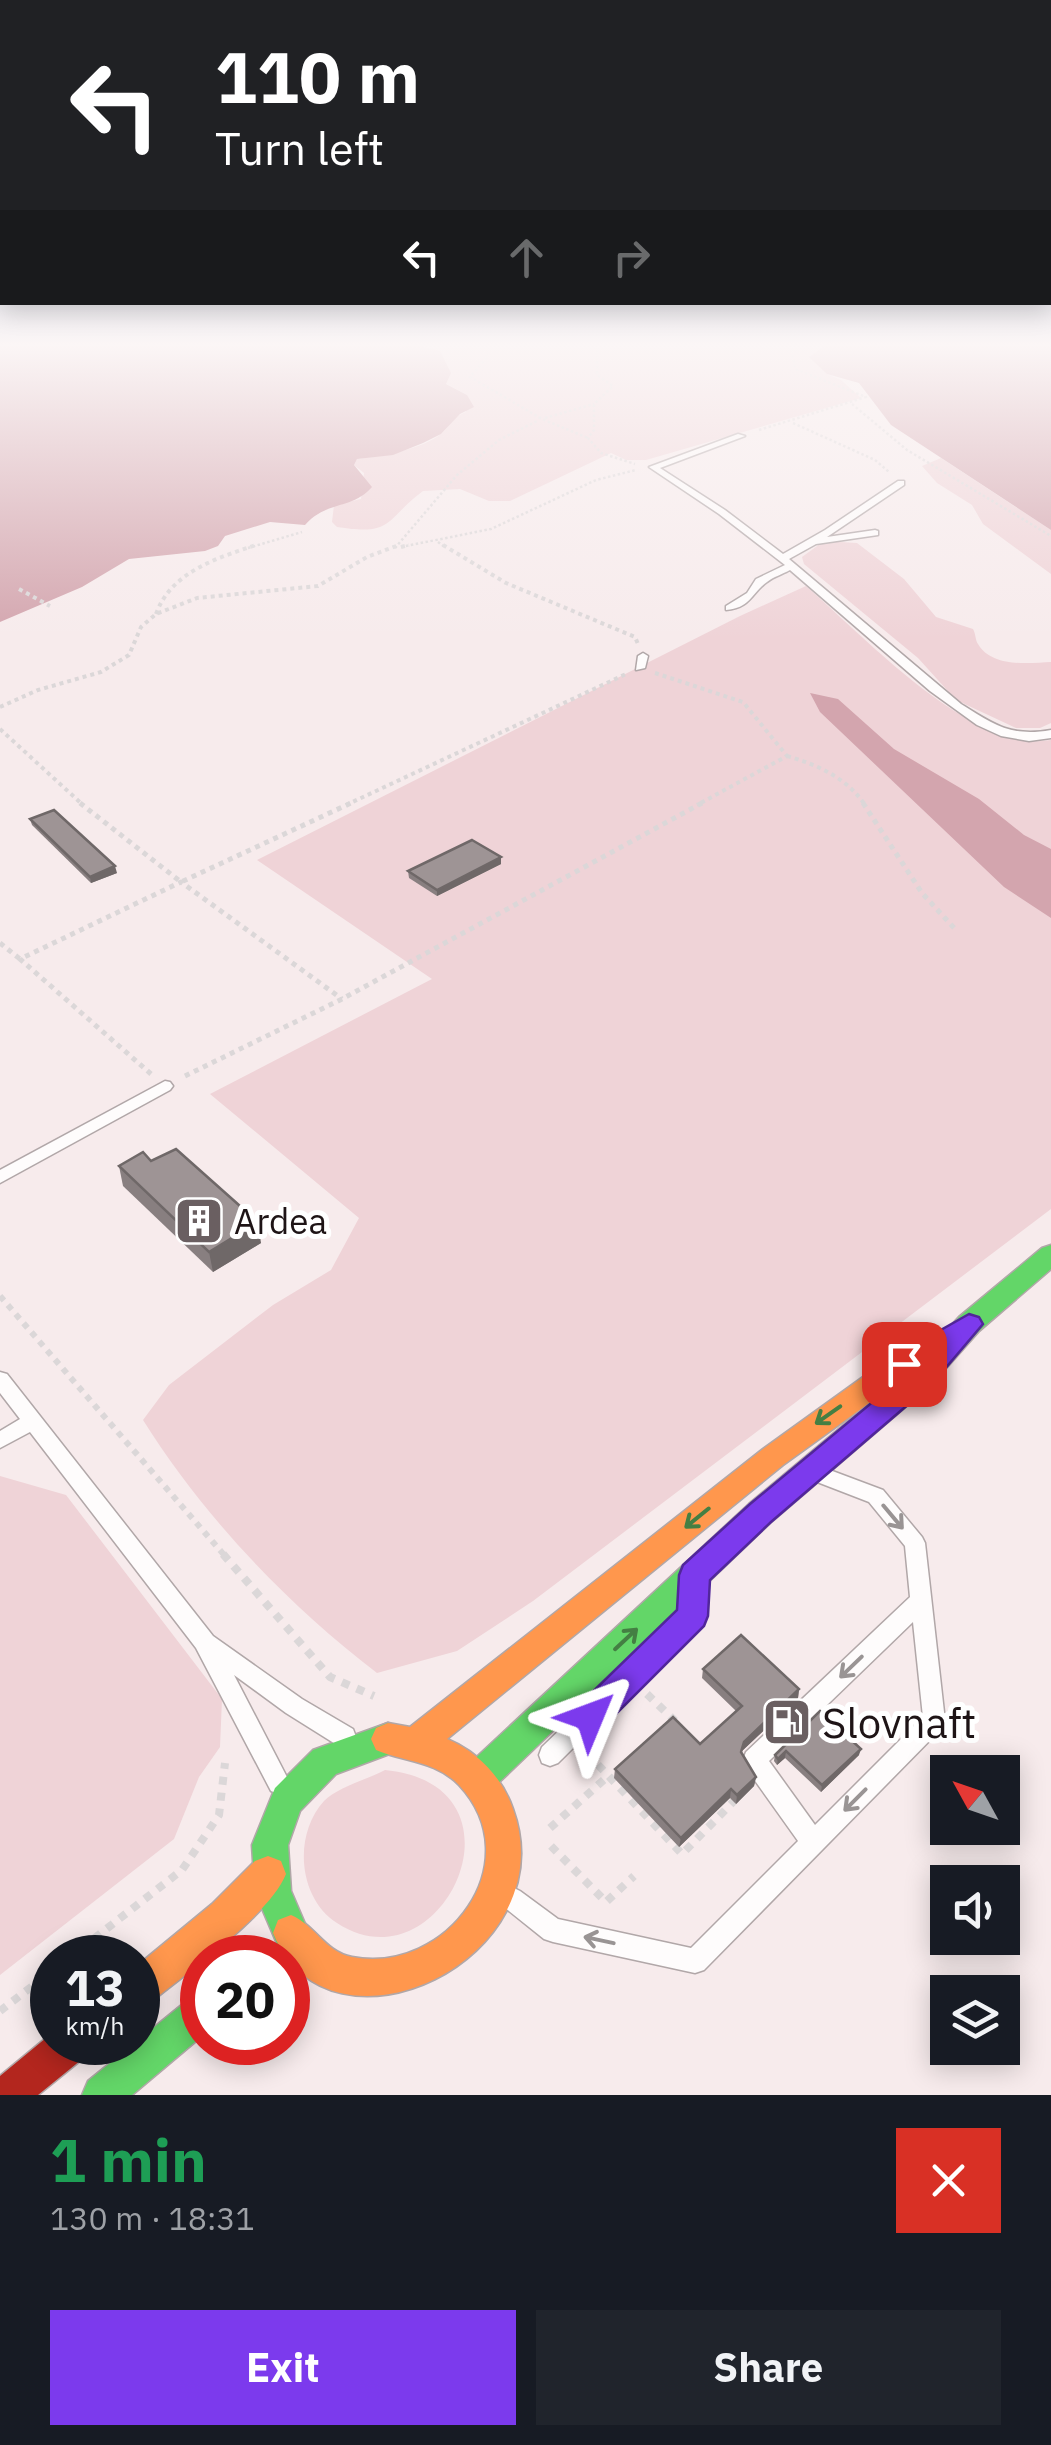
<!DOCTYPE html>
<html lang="en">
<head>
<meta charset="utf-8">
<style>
	body { margin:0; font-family:"IBM Plex Sans",sans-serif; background:#20242c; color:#f1f3f6; height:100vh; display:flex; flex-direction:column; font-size:38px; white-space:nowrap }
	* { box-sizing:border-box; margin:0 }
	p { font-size:32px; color:#9ea1a6 }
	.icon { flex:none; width:55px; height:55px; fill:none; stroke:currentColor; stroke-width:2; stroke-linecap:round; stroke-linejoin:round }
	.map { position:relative; height:2095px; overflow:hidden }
	.panel { display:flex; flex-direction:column; background:#171b24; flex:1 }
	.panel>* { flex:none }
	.top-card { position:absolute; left:0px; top:0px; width:1052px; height:305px; box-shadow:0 5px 25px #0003; background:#202124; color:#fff; overflow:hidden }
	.needle { width:65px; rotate:310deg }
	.fabs { position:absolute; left:930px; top:1755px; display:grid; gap:20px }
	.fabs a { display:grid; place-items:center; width:90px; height:90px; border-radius:0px; background:#171b24; box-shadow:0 5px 25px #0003; font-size:50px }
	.speed { position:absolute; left:30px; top:1935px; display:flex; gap:20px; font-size:50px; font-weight:700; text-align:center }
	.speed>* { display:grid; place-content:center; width:130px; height:130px; border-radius:50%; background:#171b24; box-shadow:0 5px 25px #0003; line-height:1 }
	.speed small { font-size:25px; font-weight:400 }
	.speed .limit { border:15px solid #d22; background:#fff; color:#111 }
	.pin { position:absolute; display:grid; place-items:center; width:85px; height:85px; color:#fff; margin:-42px; border-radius:20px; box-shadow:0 5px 15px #0006 }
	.me { position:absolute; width:110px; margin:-55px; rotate:46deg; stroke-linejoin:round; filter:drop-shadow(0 0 8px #0008) }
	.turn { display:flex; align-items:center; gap:35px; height:210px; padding:0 50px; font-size:45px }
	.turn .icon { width:130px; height:130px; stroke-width:2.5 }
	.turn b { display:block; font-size:70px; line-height:85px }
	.lanes { display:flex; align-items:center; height:95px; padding:0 50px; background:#0003; justify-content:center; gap:50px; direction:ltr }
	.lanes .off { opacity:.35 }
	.round { display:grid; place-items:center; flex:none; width:105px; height:105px; border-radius:0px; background:#20242c }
	.summary { display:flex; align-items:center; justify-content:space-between; height:170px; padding:0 50px }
	h1 { font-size:60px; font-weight:800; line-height:75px; color:#1e9e55 }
	.action { display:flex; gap:20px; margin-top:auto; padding:20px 50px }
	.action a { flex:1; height:115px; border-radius:0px; background:#7c3aed; color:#fff; font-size:40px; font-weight:800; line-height:115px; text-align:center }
	.action a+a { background:#20242c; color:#f1f3f6 }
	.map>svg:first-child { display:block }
</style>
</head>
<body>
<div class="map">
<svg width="1051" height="2095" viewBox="0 0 1051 2095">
	<rect width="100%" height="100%" fill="#f7ebec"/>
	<g fill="#efd3d7">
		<path d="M421 346H824L817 350 827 374 841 380 861 398 646 460H626L611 453 510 501H489L460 489 423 491C384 520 395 536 337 527L332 522 334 505 361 499 364 473 354 465 357 459C381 456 424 449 442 433 451 425 454 416 466 412L467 395 445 383 430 347Z"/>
		<path d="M941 458 1051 530V574L983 524 972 505 937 483 922 466Z"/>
		<path d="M824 541 857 543 904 579 936 617 973 629C976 634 975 640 978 644 992 668 1030 663 1051 662V723L1040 728H1016L956 700 918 658 804 564 802 557Z"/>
		<path d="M806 586C864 636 972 754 1051 740V1209L533 1601 457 1651 377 1673C286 1603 204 1517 143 1420L169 1385 273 1305 331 1270 359 1218 210 1094 432 979 257 860 740 616Z"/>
		<path d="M0 1476 66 1495 222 1699 220 1747 199 1777 174 1839 0 1975Z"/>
		<path d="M385 1770C538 1785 442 1992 337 1923 298 1898 293 1835 324 1801 336 1788 368 1779 385 1770Z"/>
	</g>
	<g fill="#d3a5ae">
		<path d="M0 346H421L440 351 451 373 446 384 467 395 474 407 460 414 441 434 423 443 393 455 357 459 354 465 372 487C352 510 327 500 305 525L270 522 225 536 218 546 205 551 129 559 82 587 0 622Z"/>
		<path d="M824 346H1051V530L891 425 859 383 827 374 809 357Z"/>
		<path d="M810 693 838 699 894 749 979 799 1024 835 1051 849V918L1004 887 820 712Z"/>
	</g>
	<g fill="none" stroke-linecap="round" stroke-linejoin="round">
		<g stroke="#b1a7a8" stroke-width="3">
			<g id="lane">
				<path d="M738 434 745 436 660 468 725 510 783 554 825 530 898 481H904V485L827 537 875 530 878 531V535L816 544 789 559 961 704C994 725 1011 737 1051 730V738L1029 741 1001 736 977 725 930 691 790 570C783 574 773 577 767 582 752 592 751 608 726 610V606L747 593 756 579 785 565 719 514 649 467Z"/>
				<path d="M643 653 648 656 645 668 636 670 638 656Z"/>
				<path d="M165 1081 170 1082 173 1086 170 1090 0 1183V1170Z"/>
				<path d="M0 1372 7 1374 213 1636 302 1699 353 1729 356 1737 353 1745 345 1748 337 1745 286 1713 234 1675 290 1783 287 1791 279 1794 271 1791 196 1648 30 1432 0 1448V1431L20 1419 0 1393Z"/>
				<path d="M819 1466 883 1490 922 1537 925 1543 945 1721 942 1728 704 1970 695 1973 553 1942 544 1939 504 1907 500 1899 504 1891 512 1887 520 1891 558 1919 691 1948 798 1841 746 1768 743 1760 746 1752 910 1597 905 1546 869 1502 812 1480 809 1474 812 1468ZM913 1622 923 1717 815 1825 769 1761Z"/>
				<path d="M684 1614 691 1617 695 1624 691 1631 558 1763 550 1766 542 1763 539 1755 542 1747 677 1617Z"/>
			</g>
		</g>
		<g stroke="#b1a7a8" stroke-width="3">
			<g id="fast">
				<path d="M1051 1245V1269L979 1331 932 1384 771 1522 491 1790 479 1795 467 1790 462 1778 467 1766 749 1504 912 1368 959 1317 1042 1248Z"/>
				<path d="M388 1723 400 1728 405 1739 400 1750 336 1774 300 1811 288 1845 291 1891 309 1933 304 1946 291 1951 278 1946 255 1892 252 1845 275 1788 313 1750Z"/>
				<path d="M202 1993V2036L132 2095H82L88 2081 189 1999Z"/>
			</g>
		</g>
		<g stroke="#b1a7a8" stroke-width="3">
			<g id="slow">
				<path d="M873 1374 883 1377 887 1385 883 1393 783 1465 447 1739C478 1752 502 1777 513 1809 567 1959 330 2072 273 1933L278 1920 291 1915C315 1925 325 1952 352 1957 447 1975 531 1862 459 1785 436 1761 405 1762 376 1750L371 1739 376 1728 388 1723 410 1727 763 1449 863 1377Z"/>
				<path d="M268 1856 281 1861 286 1874C269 1916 187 1972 151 2002L138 2008V1965L212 1904 255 1861Z"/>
			</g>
		</g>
		<g stroke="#b1a7a8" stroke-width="3">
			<path id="jam" d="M52 2033V2042H91L86 2056 38 2095H0V2076Z"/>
		</g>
		<g stroke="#dbd7d8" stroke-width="2.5" stroke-dasharray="2.5 2.5" stroke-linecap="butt">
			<path d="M480 346 488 356 470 377 542 419 588 438"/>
			<path d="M597 346V375L613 386 594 404V430L588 438 601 453 635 464"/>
			<path d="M852 404 907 450 1051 536"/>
			<path d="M545 418 594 404"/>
			<path d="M793 423 875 460 889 472"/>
			<path d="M759 430 866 397 795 369 791 346"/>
			<path d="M438 542 446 548"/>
			<path d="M401 547 491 529 596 480 636 470"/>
			<path d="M248 548 302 532"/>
			<path d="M395 548 457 475 499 440 537 421"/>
		</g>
		<g stroke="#dbd7d8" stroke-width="4" stroke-dasharray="4 4" stroke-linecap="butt">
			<path d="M443 545 506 583 635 637 638 644"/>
			<path d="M401 547 409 545"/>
			<path d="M19 589 50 606"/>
			<path d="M156 614C171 572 217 558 256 545"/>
			<path d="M655 673 743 702 787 756 697 805"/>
			<path d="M0 707 38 690 101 672 129 655 141 627 156 614 197 598 318 586 367 557 399 545"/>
			<path d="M0 729 83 805"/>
			<path d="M787 756C818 765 847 778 865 805"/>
			<path d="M346 805 626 674"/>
		</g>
		<g stroke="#dbd7d8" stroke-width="5" stroke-dasharray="5 5" stroke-linecap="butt">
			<path d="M80 803 181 882 351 803"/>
			<path d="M863 803 922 893 955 929"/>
			<path d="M0 943 20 959"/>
			<path d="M151 1074 20 959 181 882 342 999"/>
			<path d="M185 1076 342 999 702 803"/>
		</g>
		<path stroke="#dbd7d8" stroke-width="6" stroke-dasharray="6 6" stroke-linecap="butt" d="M0 1296 225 1556"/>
		<g stroke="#dbd7d8" stroke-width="8" stroke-dasharray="8 8" stroke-linecap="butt">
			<path d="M223 1554 330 1677 374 1696"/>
			<path d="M647 1694 675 1721"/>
			<path d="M587 1753 682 1854 737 1798"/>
			<path d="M550 1828 607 1777"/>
			<path d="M551 1846 606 1902 634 1876"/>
			<path d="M69 1958 182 1870 219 1815 225 1763"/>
			<path d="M0 2011 52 1971"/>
		</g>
		<use href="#lane" fill="#fefcfc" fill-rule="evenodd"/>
		<use href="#fast" fill="#63d668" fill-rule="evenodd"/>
		<use href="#slow" fill="#ff974d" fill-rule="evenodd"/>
		<use href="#jam" fill="#b3261e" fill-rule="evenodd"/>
	</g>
	<g fill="#887f80">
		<path d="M30 819 117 873 91 883 32 825Z"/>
		<path d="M501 857V864L437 896 409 878 408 871Z"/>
		<path d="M151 1161 261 1243 213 1272 123 1186 119 1166Z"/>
		<path d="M703 1669 799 1689 798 1698 742 1751V1753L756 1777 754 1786 736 1804 730 1798 679 1847 614 1778 615 1769 700 1744 736 1711 702 1678Z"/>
		<path d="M820 1711 859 1755 821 1792 785 1758 777 1765 774 1761 775 1755Z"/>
	</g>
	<g fill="#6f6868">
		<path d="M501 857V864L437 896V890Z"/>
		<path d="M115 866 117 873 91 883 90 877Z"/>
		<path d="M258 1222 261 1243 213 1272 209 1252Z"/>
		<path d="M799 1689 798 1698 742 1751 740 1761 744 1742Z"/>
		<path d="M861 1749 859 1755 821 1792 822 1785Z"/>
		<path d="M786 1751 785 1758 777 1765 778 1759Z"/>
		<path d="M756 1777 754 1786 736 1804 737 1795Z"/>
		<path d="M731 1789 730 1798 679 1847 681 1838Z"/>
	</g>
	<g fill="#9e9495" stroke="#6f6868" stroke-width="2.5">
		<path d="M54 810 115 866 90 877 30 819Z"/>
		<path d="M472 840 501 857 437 890 408 871Z"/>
		<path d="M176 1149 258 1222 209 1252 119 1166 143 1152 151 1161Z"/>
		<path d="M741 1635 799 1689 744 1742 741 1752 756 1777 737 1795 731 1789 681 1838 615 1769 673 1717 700 1744 742 1706 703 1669Z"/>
		<path d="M820 1711 861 1749 822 1785 786 1751 778 1759 775 1755Z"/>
	</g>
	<defs><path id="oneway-shaft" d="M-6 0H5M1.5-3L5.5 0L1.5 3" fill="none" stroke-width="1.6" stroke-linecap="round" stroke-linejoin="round" transform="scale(2.5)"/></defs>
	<g stroke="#447f43">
		<use href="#oneway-shaft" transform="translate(828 1415) rotate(145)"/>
		<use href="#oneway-shaft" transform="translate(697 1518) rotate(141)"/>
		<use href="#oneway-shaft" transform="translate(626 1639) rotate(-43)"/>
	</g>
	<g stroke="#999494">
		<use href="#oneway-shaft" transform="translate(893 1517) rotate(50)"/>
		<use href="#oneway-shaft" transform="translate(851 1667) rotate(136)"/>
		<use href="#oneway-shaft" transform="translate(855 1800) rotate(135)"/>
		<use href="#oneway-shaft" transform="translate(599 1940) rotate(-168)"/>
	</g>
	<linearGradient id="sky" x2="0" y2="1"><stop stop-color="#9faed1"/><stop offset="0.54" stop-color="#fbf6f6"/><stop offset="1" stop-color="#fbf6f6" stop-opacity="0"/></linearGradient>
	<rect width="1051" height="639" fill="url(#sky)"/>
	<path fill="#7c3aed" stroke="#51269a" stroke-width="2.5" d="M969 1314 979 1317 983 1324 932 1384 771 1522 710 1580 708 1616 704 1626 602 1728 590 1733 578 1728 574 1717 578 1706 677 1610 679 1575 683 1565 750 1504 905 1375 895 1372 891 1364 895 1356Z"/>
	<defs>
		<g id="building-square" transform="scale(2.5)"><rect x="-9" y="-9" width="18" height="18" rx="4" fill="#6a5f61" stroke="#fff"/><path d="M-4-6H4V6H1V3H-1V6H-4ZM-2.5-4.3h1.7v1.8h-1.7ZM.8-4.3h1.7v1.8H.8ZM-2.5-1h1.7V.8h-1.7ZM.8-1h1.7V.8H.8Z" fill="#fff"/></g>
		<g id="fuel-square" transform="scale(2.5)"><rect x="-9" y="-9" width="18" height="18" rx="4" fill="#6a5f61" stroke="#fff"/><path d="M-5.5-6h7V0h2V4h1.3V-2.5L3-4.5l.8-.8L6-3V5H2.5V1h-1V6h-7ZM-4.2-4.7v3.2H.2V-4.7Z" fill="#fff"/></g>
	</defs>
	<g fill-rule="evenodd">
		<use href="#building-square" x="199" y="1221"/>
		<use href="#fuel-square" x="787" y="1722"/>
	</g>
	<g text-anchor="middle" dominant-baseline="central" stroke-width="10" stroke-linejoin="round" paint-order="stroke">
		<g font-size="35" fill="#1e1416" stroke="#fff" text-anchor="start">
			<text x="234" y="1221">Ardea</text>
		</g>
		<g font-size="42" fill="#1e1416" stroke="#fff" text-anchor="start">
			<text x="822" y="1722">Slovnaft</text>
		</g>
	</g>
</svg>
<div class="fabs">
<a><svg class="needle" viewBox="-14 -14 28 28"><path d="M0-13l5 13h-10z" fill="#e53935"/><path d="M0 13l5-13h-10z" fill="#9ea1a6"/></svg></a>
<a><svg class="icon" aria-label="sound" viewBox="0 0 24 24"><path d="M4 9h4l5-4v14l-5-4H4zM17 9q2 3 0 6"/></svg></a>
<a><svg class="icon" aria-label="layers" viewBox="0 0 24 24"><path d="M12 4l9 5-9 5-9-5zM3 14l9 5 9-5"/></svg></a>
</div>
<div class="speed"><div>13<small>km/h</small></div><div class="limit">20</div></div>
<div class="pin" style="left:904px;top:1364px;background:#d93025"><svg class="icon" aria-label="arrive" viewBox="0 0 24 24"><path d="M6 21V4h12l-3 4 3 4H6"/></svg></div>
<svg class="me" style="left:590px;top:1717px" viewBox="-20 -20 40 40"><path d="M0-17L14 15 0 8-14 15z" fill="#7c3aed" stroke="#fff" stroke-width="4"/></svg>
<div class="top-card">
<div class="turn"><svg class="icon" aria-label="left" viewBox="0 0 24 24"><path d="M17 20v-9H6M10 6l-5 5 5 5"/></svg><div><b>110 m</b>Turn left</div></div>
<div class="lanes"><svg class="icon" aria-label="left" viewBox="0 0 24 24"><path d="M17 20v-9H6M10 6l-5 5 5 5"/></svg><svg class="icon off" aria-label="ahead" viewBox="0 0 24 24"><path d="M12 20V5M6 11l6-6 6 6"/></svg><svg class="icon off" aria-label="right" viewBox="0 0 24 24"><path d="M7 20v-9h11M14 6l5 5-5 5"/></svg></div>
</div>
</div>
<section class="panel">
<div class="summary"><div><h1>1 min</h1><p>130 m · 18:31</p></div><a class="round" style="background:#d93025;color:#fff"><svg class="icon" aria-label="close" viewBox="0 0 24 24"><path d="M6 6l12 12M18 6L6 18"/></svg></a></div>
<div class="action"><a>Exit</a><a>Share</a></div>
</section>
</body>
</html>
